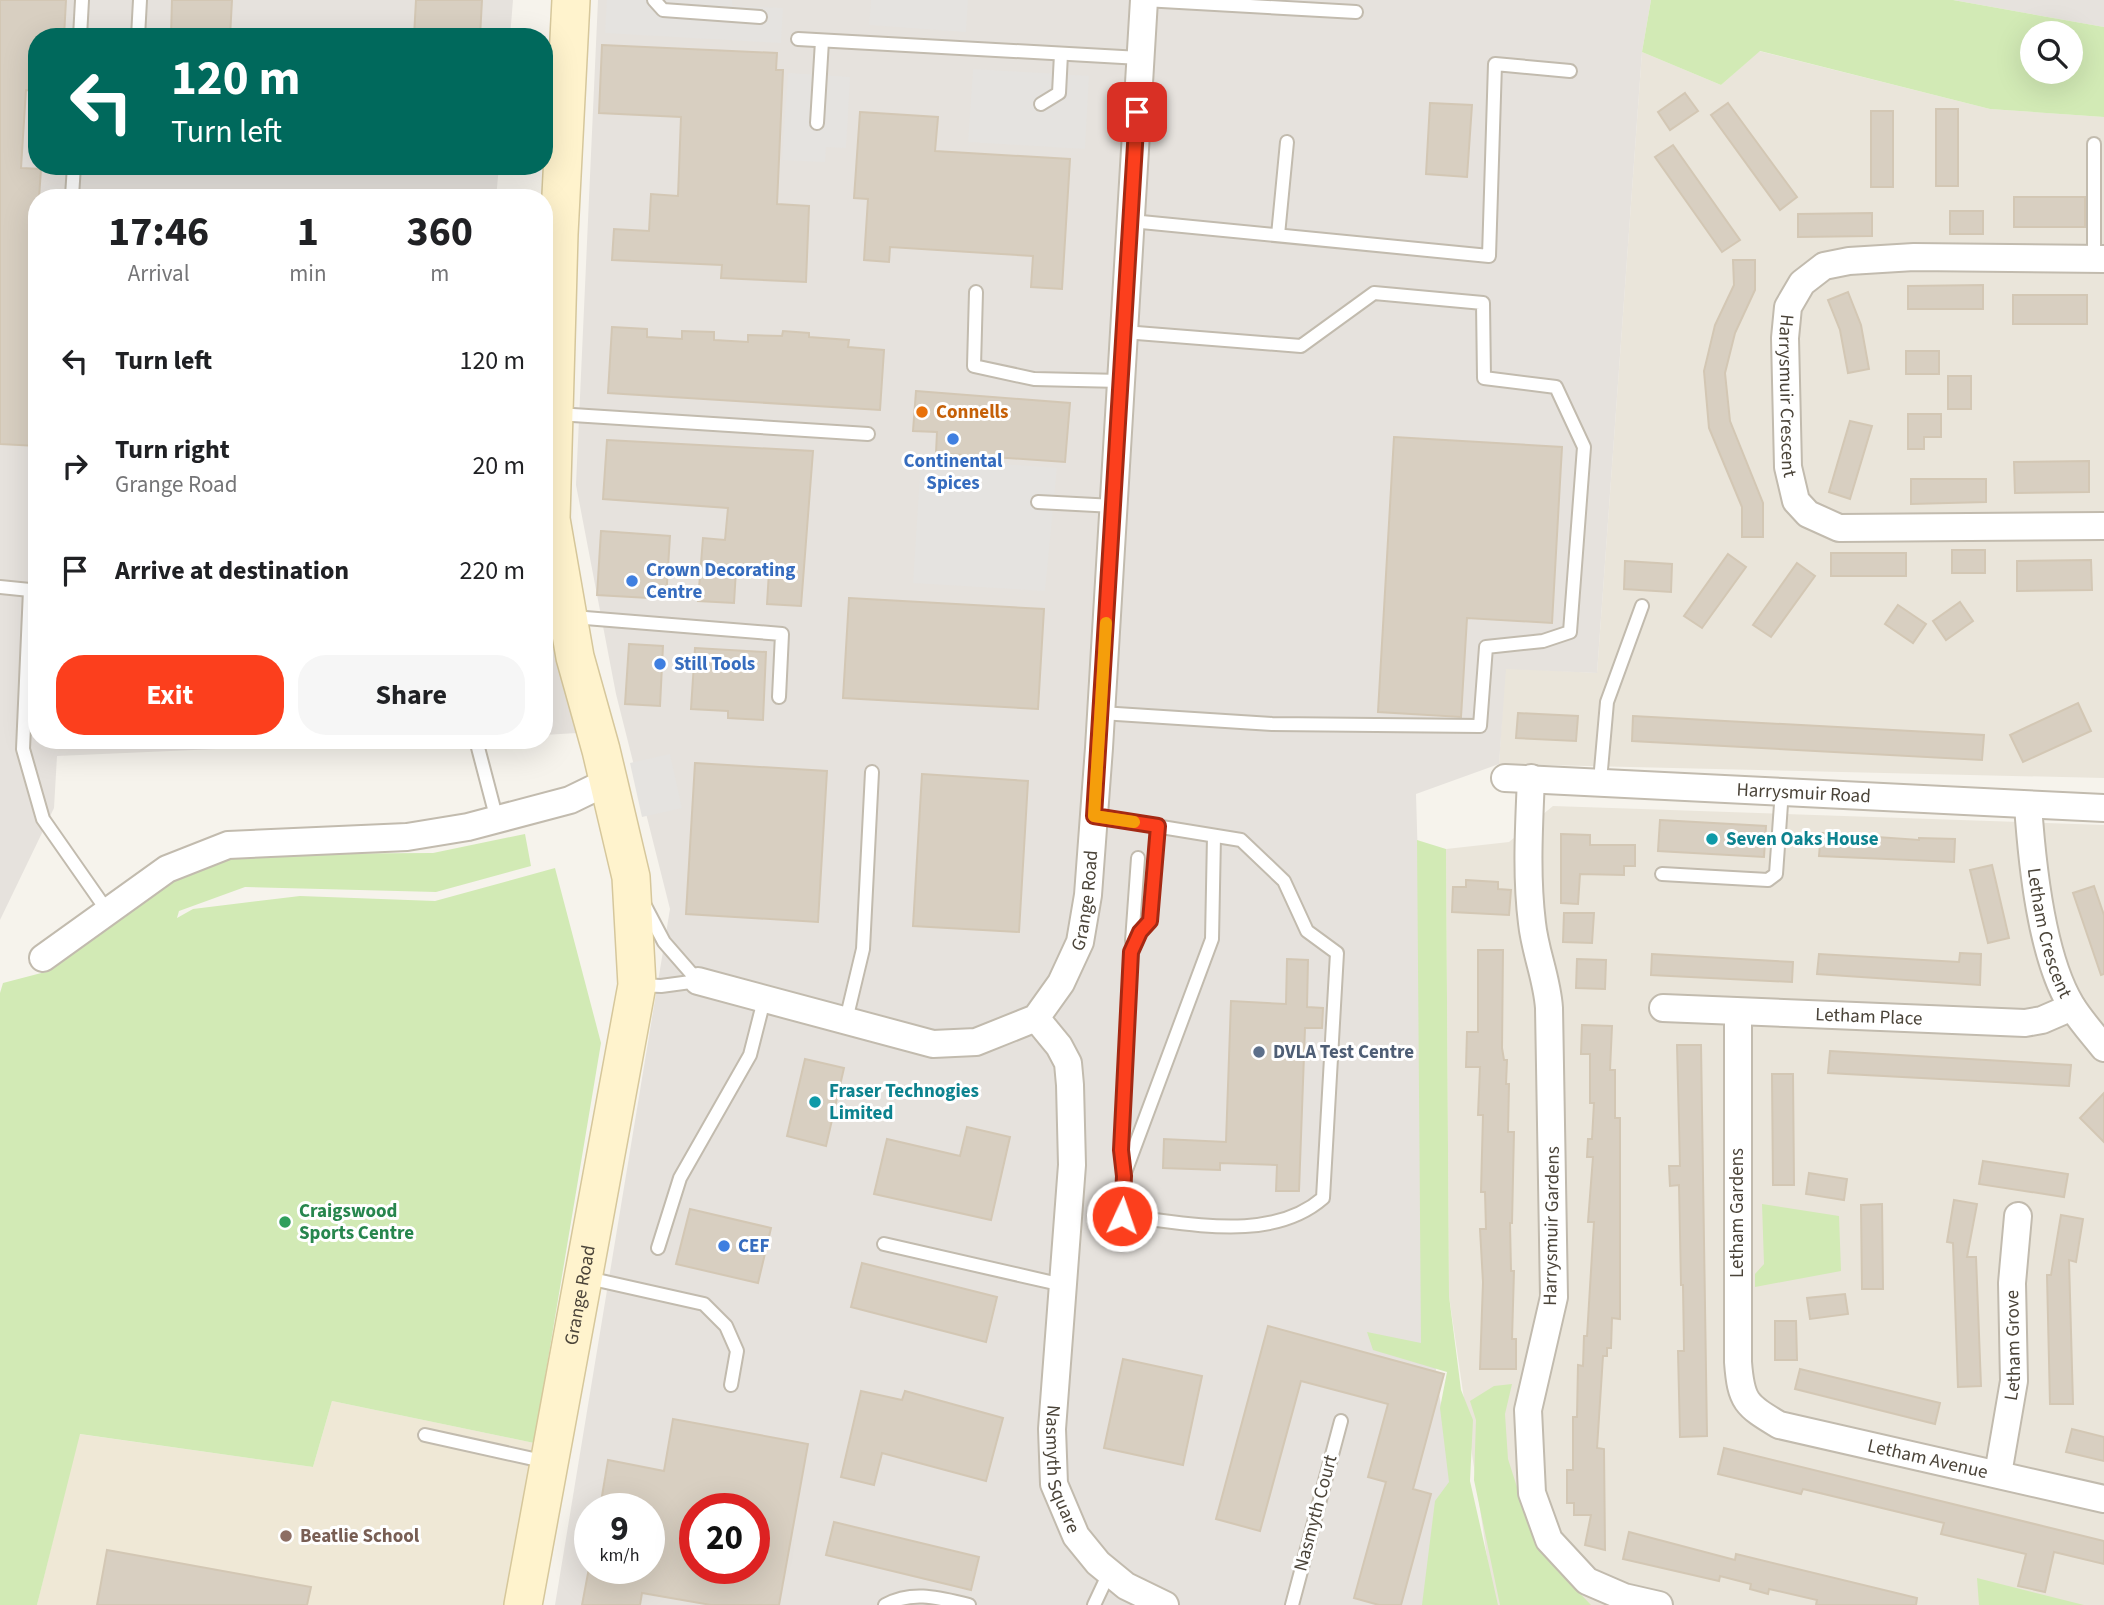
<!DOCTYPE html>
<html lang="en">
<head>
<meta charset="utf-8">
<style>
	body { margin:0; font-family:"Source Sans 3",sans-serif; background:#f6f6f6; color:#202124; height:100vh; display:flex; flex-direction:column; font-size:26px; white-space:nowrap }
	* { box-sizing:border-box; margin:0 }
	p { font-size:23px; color:#757577 }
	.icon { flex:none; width:38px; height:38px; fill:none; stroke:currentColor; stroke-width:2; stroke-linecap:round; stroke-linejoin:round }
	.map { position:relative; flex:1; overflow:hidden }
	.details { position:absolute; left:28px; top:189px; width:525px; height:560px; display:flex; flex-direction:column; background:#fff; border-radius:28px; box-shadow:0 7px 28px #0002 }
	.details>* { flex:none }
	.banner { position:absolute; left:28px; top:28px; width:525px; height:147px; border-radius:28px; box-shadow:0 7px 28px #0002; background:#00695c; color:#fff; overflow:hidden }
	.fabs { position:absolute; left:2020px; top:21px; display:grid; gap:14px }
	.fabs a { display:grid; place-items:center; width:63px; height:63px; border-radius:50%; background:#fff; box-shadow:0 7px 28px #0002; font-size:35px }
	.speed { position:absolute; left:574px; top:1493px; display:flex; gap:14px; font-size:35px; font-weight:700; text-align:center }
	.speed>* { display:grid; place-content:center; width:91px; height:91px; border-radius:50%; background:#fff; box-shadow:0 7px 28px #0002; line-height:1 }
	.speed small { font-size:18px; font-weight:400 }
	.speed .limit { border:10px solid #d22; background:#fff; color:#111 }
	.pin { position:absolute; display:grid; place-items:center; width:60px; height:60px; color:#fff; margin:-30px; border-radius:14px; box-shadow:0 4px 10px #0006 }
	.me { position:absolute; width:77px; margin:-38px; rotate:3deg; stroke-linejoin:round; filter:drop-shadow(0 0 5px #0008) }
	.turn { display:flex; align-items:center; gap:24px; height:147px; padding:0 28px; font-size:32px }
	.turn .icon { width:91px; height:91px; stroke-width:2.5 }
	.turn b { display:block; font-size:49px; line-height:60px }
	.eta { display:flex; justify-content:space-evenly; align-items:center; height:119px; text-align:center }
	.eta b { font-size:42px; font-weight:700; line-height:49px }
	.action { display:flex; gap:14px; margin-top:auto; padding:14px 28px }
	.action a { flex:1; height:80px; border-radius:28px; background:#fc3f1d; color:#fff; font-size:28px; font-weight:700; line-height:80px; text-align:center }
	.action a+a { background:#f6f6f6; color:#202124 }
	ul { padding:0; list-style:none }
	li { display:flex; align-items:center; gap:21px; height:105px; padding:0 28px }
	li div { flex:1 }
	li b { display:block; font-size:26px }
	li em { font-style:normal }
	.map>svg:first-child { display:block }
</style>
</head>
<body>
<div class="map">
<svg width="2104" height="1605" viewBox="0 0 2104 1605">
	<rect width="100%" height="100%" fill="#f6f3ec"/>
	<g fill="#eae5da">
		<path d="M1759 51 1990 109 2104 117V778L1499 764 1505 668 1597 673 1642 52 1721 85Z"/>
		<path d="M1553 806 2104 825V1605H1494L1449 1296 1446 849 1509 842Z"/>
	</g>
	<g fill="#e6e2dd" fill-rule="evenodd">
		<path d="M0 0H513L510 37H37V166H499L496 198H37V740H419L57 756 54 808 0 920Z"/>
		<path d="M598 0H1651L1642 52 1597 673 1506 669 1499 764 1416 794 1432 1341 1467 1594 1473 1605H555L670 909 616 694 576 485ZM590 1508H649V1568H590ZM695 1508H754V1568H695Z"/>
		<path d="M1953 0H2104V27Z"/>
		<path d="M544 614 577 733 544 735Z"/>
	</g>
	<path fill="#efe8d6" d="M332 1401 534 1443 505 1605H37L79 1434 313 1467Z"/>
	<g fill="#d2eab5" fill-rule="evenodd">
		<path d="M1651 0H1953L2104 27V117L1990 109 1760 51 1721 85 1642 52ZM2070 33V72H2032V33Z"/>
		<path d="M525 834 531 866 436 892 245 887 179 911 177 918 193 909 300 896 435 901 555 868 601 1043 534 1443 332 1401 313 1467 80 1434 37 1605H0V993L3 983 49 971 164 885 229 854 433 853Z"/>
		<path d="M1417 840 1446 849 1449 1296 1461 1390 1473 1420 1470 1481 1498 1605H1422L1435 1501 1449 1482 1440 1408 1447 1372 1373 1350 1367 1332 1421 1343Z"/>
		<path d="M1762 1204 1839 1216 1841 1271 1755 1287V1274L1764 1264Z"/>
		<path d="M1512 1384 1505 1414 1508 1459 1524 1509 1545 1557 1591 1605H1500L1474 1480 1476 1420 1470 1401 1494 1386Z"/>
		<path d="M1977 1578 2084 1605H1979Z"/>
	</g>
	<g fill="#e5e3e0">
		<path d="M607 0H732V6L783 8 781 43 605 33Z"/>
		<path d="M871 0H968L966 32 869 25Z"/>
		<path d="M973 69 1089 76 1085 149 968 142Z"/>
		<path d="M788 73 850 77 846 148 826 147 825 162 782 160Z"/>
		<path d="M921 458 1057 468 1045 591 913 583Z"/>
		<path d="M670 754 682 808 642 817 630 763Z"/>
	</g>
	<g fill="#d8cfc1" stroke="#d3c7b4" stroke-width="2" fill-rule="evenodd">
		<path d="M0 0H66L64 37H37V91L26 90 21 168 41 169 39 198H37V446L0 444Z"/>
		<path d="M172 0H232L230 37H171Z"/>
		<path d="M416 0H482L480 37H414Z"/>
		<path d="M602 45 777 53 776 70H783L777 204 809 206 806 282 721 278 722 265 612 260 614 229 649 231 651 194 678 196 681 117 599 113Z"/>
		<path d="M1685 93 1698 111 1670 130 1658 112Z"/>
		<path d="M1430 103 1472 105 1467 177 1426 174Z"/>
		<path d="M1728 103 1797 197 1780 210 1711 115Z"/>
		<rect x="1936" y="109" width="22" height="77"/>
		<rect x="1871" y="111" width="22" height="76"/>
		<path d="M860 112 938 117 935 151 1070 159 1062 289 1031 287 1033 256 890 247 889 262 864 260 868 199 854 198Z"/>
		<path d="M1673 145 1740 240 1722 252 1655 157Z"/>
		<rect x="2014" y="197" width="71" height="30"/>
		<rect x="1950" y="211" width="33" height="23"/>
		<path d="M1872 213V236L1798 237V214Z"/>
		<path d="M1733 260H1755V290L1735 333 1725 373 1730 421 1763 503V537H1742V507L1709 428 1704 371 1715 325 1734 285Z"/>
		<path d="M1983 285V309H1908V286Z"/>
		<path d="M1848 292 1861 325 1869 369 1848 373 1840 330 1828 300Z"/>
		<rect x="2013" y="295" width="74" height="29"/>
		<path d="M612 327 647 329V337L682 339V331L714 332V340L748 342V335L782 336 783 331 809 333V337L849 340 848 347 884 350 880 410 608 393Z"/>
		<rect x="1906" y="351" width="33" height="23"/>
		<rect x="1948" y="376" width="23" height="33"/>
		<path d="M916 391 1070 403 1065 462 936 453 937 432 913 431Z"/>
		<path d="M1908 414H1941V437H1924V449H1908Z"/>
		<path d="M1850 421 1872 426 1850 499 1829 492Z"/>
		<path d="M1394 437 1562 447 1552 623 1467 618 1461 717 1378 712Z"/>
		<path d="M607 440 813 451 801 606 767 604 769 572 736 570 734 603 698 601 703 538 725 540 728 508 603 499Z"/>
		<path d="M2089 461V492L2015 493 2014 462Z"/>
		<path d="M1911 479H1986V502L1911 504Z"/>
		<path d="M601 531 670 536 666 599 597 595Z"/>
		<rect x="1952" y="550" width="33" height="23"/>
		<rect x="1831" y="553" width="75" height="23"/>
		<path d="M1728 554 1746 567 1702 628 1684 616Z"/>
		<path d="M2091 560 2092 590 2017 591V561Z"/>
		<path d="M1625 561 1672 564 1671 592 1624 589Z"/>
		<path d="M1797 563 1815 576 1771 637 1753 625Z"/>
		<path d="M849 598 1044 609 1038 709 843 698Z"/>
		<path d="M1960 602 1973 621 1946 640 1933 621Z"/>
		<path d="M1898 605 1926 624 1913 643 1885 624Z"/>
		<path d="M629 644 663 646 660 706 625 704Z"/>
		<path d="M695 648 766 652 763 720 728 718V711L691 709Z"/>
		<path d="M2078 703 2091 731 2023 762 2010 735Z"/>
		<path d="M1518 713 1578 716 1576 741 1516 738Z"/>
		<path d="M1633 716 1984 735 1982 760 1632 741Z"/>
		<path d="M695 763 827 771 818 922 686 914Z"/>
		<path d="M922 774 1028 781 1019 932 913 926Z"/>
		<path d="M1660 820 1766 826 1764 857 1658 851Z"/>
		<path d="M1821 833 1919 840V838L1955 839 1954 862 1819 856Z"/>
		<path d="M1561 834 1590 835V845H1635V866H1624V875L1580 874 1578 904 1561 903Z"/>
		<path d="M1992 865 2009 938 1988 943 1970 870Z"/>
		<path d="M1466 880 1498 882V889L1511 890 1509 915 1452 912 1453 887H1466Z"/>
		<path d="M2094 886 2104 915V974L2101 975 2073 893Z"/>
		<path d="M1564 913H1594L1592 943 1563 942Z"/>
		<path d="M1478 950H1503L1502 1048 1504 1060H1507L1506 1084H1509L1508 1132H1514L1512 1223H1510L1511 1271H1514L1512 1339H1516V1369H1480L1483 1282 1480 1229H1486L1485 1192H1481L1483 1115H1478L1480 1067H1466L1467 1032H1478Z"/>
		<path d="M1960 953 1981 954 1980 985 1817 974 1819 954 1959 962Z"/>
		<path d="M1652 954 1793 962 1792 982 1651 975Z"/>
		<path d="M1287 959 1308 960 1307 1007 1323 1008 1322 1028H1305L1299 1191H1276L1277 1165 1220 1163V1170L1163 1168 1164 1139 1226 1142 1231 1001 1286 1004Z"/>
		<path d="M1577 959 1606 960 1605 989 1576 988Z"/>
		<path d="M1582 1025 1612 1026 1610 1070H1615V1118H1620V1319L1612 1318 1611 1348H1607V1356H1603L1597 1448 1604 1449 1605 1550 1585 1545 1591 1515H1574V1503H1567V1470H1573V1417H1577L1578 1365 1583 1366 1584 1336H1587L1594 1222H1588L1593 1157H1587L1588 1139H1592L1594 1103H1590V1054H1581Z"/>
		<path d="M1677 1045H1701L1707 1436 1680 1437 1678 1351H1684L1683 1285H1681L1679 1185 1670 1186 1669 1166H1680Z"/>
		<path d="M1830 1051 2071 1065 2069 1086 1828 1073Z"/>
		<path d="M805 1059 844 1068 826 1146 787 1136Z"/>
		<path d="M1772 1074H1793L1794 1185H1773Z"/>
		<path d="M2104 1093V1142L2080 1118Z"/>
		<path d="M967 1127 1010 1137 991 1220 874 1194 887 1139 960 1156Z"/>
		<path d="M1983 1161 2068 1174 2064 1197 1979 1184Z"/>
		<path d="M1809 1173 1847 1179 1844 1200 1806 1194Z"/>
		<path d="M1954 1200 1977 1204 1967 1257H1976L1981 1386 1958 1387 1953 1243 1947 1242Z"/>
		<path d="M1882 1204 1883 1289H1862L1861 1205Z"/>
		<path d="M690 1209 771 1228 758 1283 676 1264Z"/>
		<path d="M2061 1215 2083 1219 2076 1262 2069 1260 2073 1404H2050L2047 1275H2051Z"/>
		<path d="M862 1263 997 1297 986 1342 851 1307Z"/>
		<path d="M1845 1294 1848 1314 1810 1319 1807 1298Z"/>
		<path d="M1775 1321H1796L1797 1360H1775Z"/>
		<path d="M1268 1326 1444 1374 1413 1489 1431 1494 1401 1605H1379L1354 1598 1386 1482 1368 1477 1388 1404 1301 1381 1260 1531 1216 1519Z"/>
		<path d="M1123 1359 1202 1376 1183 1465 1104 1448Z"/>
		<path d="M1800 1369 1940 1403 1935 1424 1795 1389Z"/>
		<path d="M861 1391 902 1400 905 1391 1003 1418 986 1481 882 1453 874 1485 841 1477Z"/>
		<path d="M673 1419 808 1444 779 1605H711L642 1593 640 1605H582L589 1568H649V1508H600L608 1460 664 1471ZM695 1508H754V1568H695Z"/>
		<path d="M2072 1429 2104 1437V1461L2066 1452Z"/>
		<path d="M1724 1448 2104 1541V1564L2054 1552 2045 1592 2018 1586 2026 1554 1941 1534 1944 1523 1803 1489 1801 1494 1718 1474Z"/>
		<path d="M834 1522 979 1557 971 1590 826 1555Z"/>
		<path d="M1629 1532 1735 1560 1736 1554 1917 1598 1916 1605H1816L1817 1600 1769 1589 1768 1594 1750 1589 1751 1584 1720 1576 1719 1581 1623 1559Z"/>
		<path d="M107 1550 311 1587 307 1605H97Z"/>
	</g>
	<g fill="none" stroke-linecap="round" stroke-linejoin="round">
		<g stroke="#c2bbae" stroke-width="16">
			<g id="lane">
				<path d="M654 0 663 10 760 17"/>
				<path d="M1144 0 1356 12"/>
				<path d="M80 37 82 0"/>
				<path d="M138 37 140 0"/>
				<path d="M798 39 1140 58"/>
				<path d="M1041 104 1059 93 1061 54"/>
				<path d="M817 123 822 41"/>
				<path d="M2094 144V259"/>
				<path d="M72 196 74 166"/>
				<path d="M1131 221 1489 256 1495 64 1570 71"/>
				<path d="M1278 235 1287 142"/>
				<path d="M976 292 974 366 1034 379 1121 381"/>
				<path d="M557 414 868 434"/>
				<path d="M1038 502 1114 506"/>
				<path d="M0 587 30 590 23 749 43 819 108 912"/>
				<path d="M573 617 782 634 779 697"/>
				<path d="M1101 713 1272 724 1480 726 1486 647 1543 641 1570 632 1584 447 1556 387 1484 378 1483 303 1374 293 1301 346 1124 332"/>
				<path d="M476 740 497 820"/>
				<path d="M1600 781 1607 702 1642 606"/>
				<path d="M1094 816 1241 840 1284 881 1307 931 1337 953 1323 1198C1270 1244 1186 1222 1122 1216L1124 1176 1121 1149 1131 952 1140 932 1150 921 1158 826"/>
				<path d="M1662 874 1768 880 1776 874 1782 790"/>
				<path d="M644 904 664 942 698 981"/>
				<path d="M1132 941 1138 858"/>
				<path d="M639 985 661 986 698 981"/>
				<path d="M846 1020 863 949 872 772"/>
				<path d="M1126 1170 1212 939 1214 836"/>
				<path d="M884 1244 1063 1285"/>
				<path d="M658 1248 680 1178 750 1055 764 1000"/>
				<path d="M588 1278 704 1304 726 1326 737 1351 731 1385"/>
				<path d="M425 1435 547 1462"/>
				<path d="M885 1605C913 1590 939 1598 969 1605"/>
				<path d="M1094 1605 1109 1573"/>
				<path d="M1292 1605 1341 1421"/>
			</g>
		</g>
		<g stroke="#c2bbae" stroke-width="30">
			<g id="street">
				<path id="s1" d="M2104 259 1914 257 1849 261 1824 266 1802 283 1788 307 1785 338 1788 467 1796 501 1808 514 1839 528 2104 526"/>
				<path id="s2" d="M1505 778 2104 808"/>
				<path d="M1531 778C1529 826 1526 875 1532 923 1535 952 1547 978 1549 1008L1554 1297 1528 1410 1532 1493 1549 1540 1587 1581 1624 1597 1659 1605"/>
				<path id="s3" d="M2028 805C2032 863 2041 955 2071 1005 2080 1020 2093 1034 2104 1048"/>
				<path d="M43 958 167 869 228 845 407 837 468 827 570 800 607 782"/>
				<path id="s4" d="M698 981 933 1044 976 1042 1036 1018 1061 983 1080 942 1088 895 1099 748 1144 0"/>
				<path id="s5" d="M1663 1008 2025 1023 2042 1020 2072 1007"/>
				<path id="s6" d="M1738 1012V1362C1741 1402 1746 1405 1779 1425L2104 1499"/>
				<path id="s7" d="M1036 1018 1059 1046 1068 1063 1070 1085 1072 1165 1052 1429 1054 1484 1076 1536 1098 1563 1126 1586 1165 1605"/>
				<path id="s8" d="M1998 1474 2014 1381 2012 1283 2018 1216"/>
			</g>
		</g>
		<g stroke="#d6c79b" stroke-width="40">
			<g id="secondary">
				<path id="s9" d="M523 1605 637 985 631 877 601 750 575 657 551 519 559 234 571 0"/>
			</g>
		</g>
		<use href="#lane" stroke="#fff" stroke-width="12"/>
		<use href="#street" stroke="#fff" stroke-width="26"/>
		<use href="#secondary" stroke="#fff3cd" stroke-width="37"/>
	</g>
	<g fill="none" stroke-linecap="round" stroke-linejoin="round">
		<g stroke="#a42913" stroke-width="18">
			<path id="route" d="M1122 1216 1124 1176 1121 1150 1131 952 1140 932 1150 921 1158 826 1094 816 1137 112"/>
		</g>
		<use href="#route" stroke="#fc3f1d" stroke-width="12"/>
		<path stroke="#f59e0b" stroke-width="12" d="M1106 623 1094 816 1134 822"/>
	</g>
	<circle fill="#e8710a" stroke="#fff" stroke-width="2.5" cx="922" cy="412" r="7"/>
	<g fill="#3f7fe0" stroke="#fff" stroke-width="2.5">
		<circle cx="953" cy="439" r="7"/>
		<circle cx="632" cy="581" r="7"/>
		<circle cx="660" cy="664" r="7"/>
		<circle cx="724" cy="1246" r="7"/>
	</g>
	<g fill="#0f9aa8" stroke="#fff" stroke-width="2.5">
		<circle cx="1712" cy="839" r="7"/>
		<circle cx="815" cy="1102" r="7"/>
	</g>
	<circle fill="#5c6f8a" stroke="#fff" stroke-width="2.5" cx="1259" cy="1052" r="7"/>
	<circle fill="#2e9e5b" stroke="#fff" stroke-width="2.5" cx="285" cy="1222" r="7"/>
	<circle fill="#8d6e63" stroke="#fff" stroke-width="2.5" cx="286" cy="1536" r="7"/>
	<g text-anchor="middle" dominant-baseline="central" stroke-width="6" stroke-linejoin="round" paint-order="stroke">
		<g font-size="19" fill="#4b4439" stroke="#fff">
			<text stroke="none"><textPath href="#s1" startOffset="425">Harrysmuir Crescent</textPath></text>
			<text stroke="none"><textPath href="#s2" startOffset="299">Harrysmuir Road</textPath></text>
			<text stroke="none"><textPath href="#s4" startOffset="481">Grange Road</textPath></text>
			<text stroke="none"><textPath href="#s3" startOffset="130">Letham Crescent</textPath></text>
			<text stroke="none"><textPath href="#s5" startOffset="206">Letham Place</textPath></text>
			<text transform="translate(1737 1213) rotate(-90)">Letham Gardens</text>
			<text transform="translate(1552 1226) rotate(-89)">Harrysmuir Gardens</text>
			<text stroke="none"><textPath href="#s9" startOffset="315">Grange Road</textPath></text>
			<text stroke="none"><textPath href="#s8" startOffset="130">Letham Grove</textPath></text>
			<text stroke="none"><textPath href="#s6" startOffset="583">Letham Avenue</textPath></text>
			<text stroke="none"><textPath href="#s7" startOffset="464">Nasmyth Square</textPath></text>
			<text transform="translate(1316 1513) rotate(-75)">Nasmyth Court</text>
		</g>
		<g font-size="19" font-weight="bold" fill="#c56008" stroke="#fff" text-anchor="start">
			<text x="936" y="412">Connells</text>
		</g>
		<g font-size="19" font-weight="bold" fill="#366cbe" stroke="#fff" text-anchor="start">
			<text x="953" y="461" text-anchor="middle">Continental<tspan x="953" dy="22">Spices</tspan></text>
			<text x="646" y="570">Crown Decorating<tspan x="646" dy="22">Centre</tspan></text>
			<text x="674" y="664">Still Tools</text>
			<text x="738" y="1246">CEF</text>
		</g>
		<g font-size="19" font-weight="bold" fill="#0d838f" stroke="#fff" text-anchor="start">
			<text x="1726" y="839">Seven Oaks House</text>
			<text x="829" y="1091">Fraser Technogies<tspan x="829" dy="22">Limited</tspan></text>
		</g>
		<g font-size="19" font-weight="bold" fill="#4e5e75" stroke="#fff" text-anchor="start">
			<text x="1273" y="1052">DVLA Test Centre</text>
		</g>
		<g font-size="19" font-weight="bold" fill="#27864d" stroke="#fff" text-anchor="start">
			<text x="299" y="1211">Craigswood<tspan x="299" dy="22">Sports Centre</tspan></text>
		</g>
		<g font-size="19" font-weight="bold" fill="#785e54" stroke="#fff" text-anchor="start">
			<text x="300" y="1536">Beatlie School</text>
		</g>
	</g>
</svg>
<div class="fabs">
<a><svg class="icon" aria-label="search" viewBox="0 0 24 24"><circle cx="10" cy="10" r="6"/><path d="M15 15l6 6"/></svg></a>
</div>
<div class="speed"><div>9<small>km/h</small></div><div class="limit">20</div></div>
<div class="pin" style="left:1137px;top:112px;background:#d93025"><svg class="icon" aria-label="arrive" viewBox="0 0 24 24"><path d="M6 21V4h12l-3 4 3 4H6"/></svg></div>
<svg class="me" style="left:1122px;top:1216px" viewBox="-20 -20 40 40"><circle r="17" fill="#fc3f1d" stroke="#fff" stroke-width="3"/><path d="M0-11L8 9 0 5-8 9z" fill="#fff"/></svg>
<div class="banner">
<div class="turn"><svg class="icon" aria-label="left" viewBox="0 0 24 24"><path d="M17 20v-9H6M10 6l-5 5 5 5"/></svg><div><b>120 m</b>Turn left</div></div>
</div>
<section class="details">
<div class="eta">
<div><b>17:46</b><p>Arrival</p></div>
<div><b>1</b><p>min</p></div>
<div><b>360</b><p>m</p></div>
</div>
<ul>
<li><svg class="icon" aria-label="left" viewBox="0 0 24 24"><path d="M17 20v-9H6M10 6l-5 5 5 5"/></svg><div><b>Turn left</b></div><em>120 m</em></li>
<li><svg class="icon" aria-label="right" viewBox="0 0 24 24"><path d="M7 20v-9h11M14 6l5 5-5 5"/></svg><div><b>Turn right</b><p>Grange Road</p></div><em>20 m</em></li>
<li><svg class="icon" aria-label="arrive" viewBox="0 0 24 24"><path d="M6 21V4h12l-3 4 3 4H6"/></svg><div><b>Arrive at destination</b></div><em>220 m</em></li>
</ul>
<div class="action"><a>Exit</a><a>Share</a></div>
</section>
</div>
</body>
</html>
